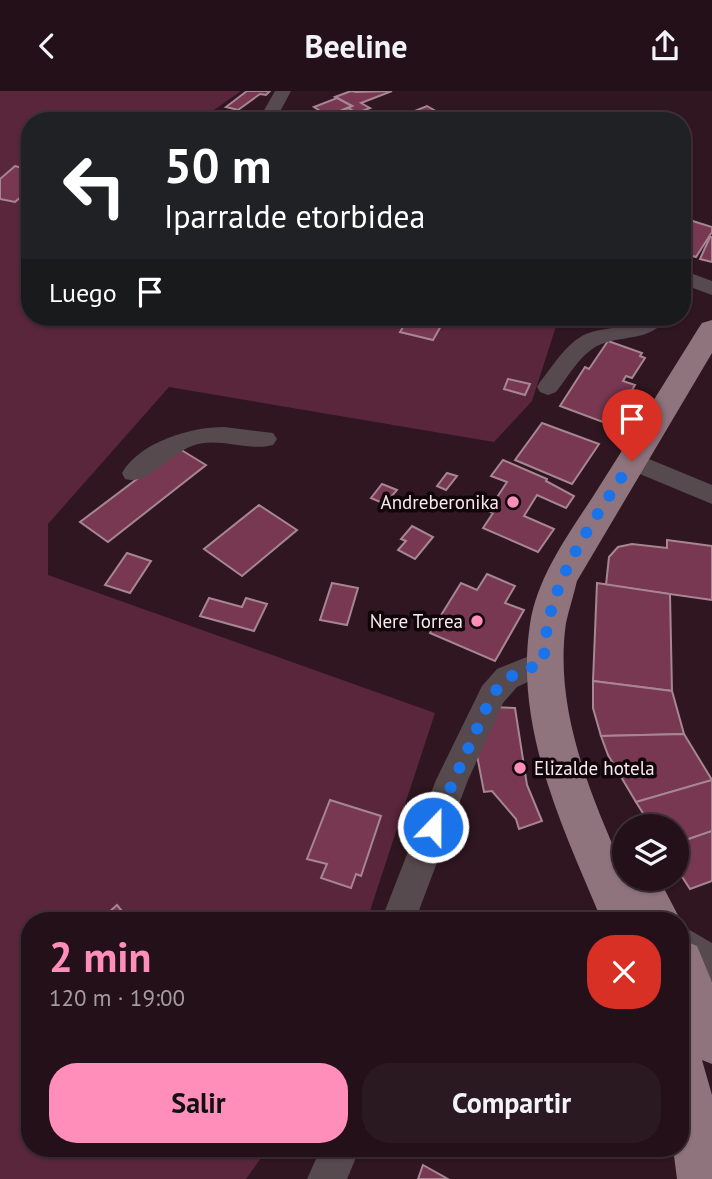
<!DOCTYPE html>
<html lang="es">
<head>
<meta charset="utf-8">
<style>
	body { margin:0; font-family:"PT Sans",sans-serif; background:#2b1921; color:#f1f3f6; height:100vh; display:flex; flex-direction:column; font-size:26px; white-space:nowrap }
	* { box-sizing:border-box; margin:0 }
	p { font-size:23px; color:#a39da2 }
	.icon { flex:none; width:38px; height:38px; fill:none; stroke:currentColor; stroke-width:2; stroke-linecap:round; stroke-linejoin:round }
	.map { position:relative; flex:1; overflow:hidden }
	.drawer { position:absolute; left:21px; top:821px; width:668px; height:245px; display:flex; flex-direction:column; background:#231018; border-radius:28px; box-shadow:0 2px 5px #0004,0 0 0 2px #403037 }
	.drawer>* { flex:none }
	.guide { position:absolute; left:21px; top:21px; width:670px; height:214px; border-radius:28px; box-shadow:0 2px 5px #0004,0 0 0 2px #403037; background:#202124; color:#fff; overflow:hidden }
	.tools { position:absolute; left:612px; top:723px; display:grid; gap:14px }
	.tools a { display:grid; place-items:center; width:77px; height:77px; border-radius:50%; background:#231018; box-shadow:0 2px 5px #0004,0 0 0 2px #403037; font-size:35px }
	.pin { position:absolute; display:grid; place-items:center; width:60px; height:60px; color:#fff; margin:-72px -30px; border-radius:50% 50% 50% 0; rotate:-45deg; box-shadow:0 0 7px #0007 }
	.pin .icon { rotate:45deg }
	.me { position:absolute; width:77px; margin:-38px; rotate:22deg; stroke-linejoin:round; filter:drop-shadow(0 0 5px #0008) }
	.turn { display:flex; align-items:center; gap:24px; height:147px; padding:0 28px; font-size:32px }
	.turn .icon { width:91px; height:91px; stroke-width:2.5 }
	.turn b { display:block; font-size:49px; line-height:60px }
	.then { display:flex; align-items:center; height:66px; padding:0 28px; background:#0003; gap:14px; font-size:26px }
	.round { display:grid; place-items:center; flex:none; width:74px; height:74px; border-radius:28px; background:#2b1921 }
	.head { display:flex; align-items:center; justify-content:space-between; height:119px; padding:0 28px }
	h1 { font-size:42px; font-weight:800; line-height:52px; color:#ff8ebb }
	.primary-button { display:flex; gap:14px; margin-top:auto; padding:14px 28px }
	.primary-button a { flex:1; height:80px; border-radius:28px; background:#ff8ebb; color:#111; font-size:28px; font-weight:800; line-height:80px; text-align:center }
	.primary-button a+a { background:#2b1921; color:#f1f3f6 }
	header { display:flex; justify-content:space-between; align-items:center; height:91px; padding:0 28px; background:#231018; font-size:32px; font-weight:800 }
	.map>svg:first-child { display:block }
</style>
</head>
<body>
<header><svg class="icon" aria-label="back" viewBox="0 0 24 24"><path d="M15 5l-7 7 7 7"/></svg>Beeline<svg class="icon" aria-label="share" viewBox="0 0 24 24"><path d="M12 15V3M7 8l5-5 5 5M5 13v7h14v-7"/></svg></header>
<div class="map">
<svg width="712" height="1088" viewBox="0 0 712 1088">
	<rect width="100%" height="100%" fill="#2f1620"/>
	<path fill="#5a263c" d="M0 0H241L214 19 242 30H30V226H559L532 310 494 351 169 296 48 433V484L435 622 367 829 30 830V1057H268L246 1088H0Z"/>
	<g fill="#783852" stroke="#a68691" stroke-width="2">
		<path d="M247 0H270L266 4 260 3 238 19 226 16Z"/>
		<path d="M351 0 356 1 392 0 361 12 370 17 357 22 348 17 352 15 335 6Z"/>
		<path d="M337 7 352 15 328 25 314 16Z"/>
		<path d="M427 15 453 30H408L402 25Z"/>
		<path d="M348 17 357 22 369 30H335L328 25Z"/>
		<path d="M15 75 30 79V98L15 111 0 108V88Z"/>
		<path d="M683 127 712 136V141L696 166 682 162Z"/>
		<path d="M710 146H712V171L700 168Z"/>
		<path d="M409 226H446L433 249 400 241Z"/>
		<path d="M608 250 642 262 640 265 645 267 632 287 626 285 623 290 635 294 611 334 560 315 585 276 589 278Z"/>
		<path d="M508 288 530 293 525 304 504 298Z"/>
		<path d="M542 332 599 353 572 393 515 369Z"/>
		<path d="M178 357 206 374 108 451 80 431Z"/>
		<path d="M503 369 547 388 546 390 574 405 566 417 537 404 524 425 554 438 538 461 483 437 493 422 488 420 507 391 491 385Z"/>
		<path d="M447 382 457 385 446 399 437 395Z"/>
		<path d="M382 393 397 399 385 413 371 407Z"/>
		<path d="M259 414 297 439 242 485 204 458Z"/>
		<path d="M412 435 433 446 415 468 398 459 406 450 401 448Z"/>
		<path d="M667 449 712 455V509L606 494 609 466 618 456 632 453 667 457Z"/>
		<path d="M127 462 151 470 130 502 105 494Z"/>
		<path d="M487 483 515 495 505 512 524 519 495 570 430 542 461 492 477 499Z"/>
		<path d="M332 492 358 497 347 534 320 529Z"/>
		<path d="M597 492 670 503 672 600 593 590Z"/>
		<path d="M209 507 242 516 246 507 267 513 254 540 200 525Z"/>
		<path d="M593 590 672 600 684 643 601 645 593 617Z"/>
		<path d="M493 616 515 617 527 694 542 730 519 738 516 728 492 700 484 701 475 654Z"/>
		<path d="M684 643 712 689 636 711 608 664 601 645Z"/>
		<path d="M712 689V740L677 752V735H651L636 711Z"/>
		<path d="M330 709 381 725 361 785 356 783 351 797 321 787 327 773 307 768Z"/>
		<path d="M712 740V790L690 798 677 778V752Z"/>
		<path d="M117 814 130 830H99Z"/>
		<path d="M423 1074 448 1088H418Z"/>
	</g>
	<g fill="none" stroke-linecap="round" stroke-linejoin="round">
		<g fill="#574a4f" fill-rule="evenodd">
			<path d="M275 0H291L275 30H258Z"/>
			<path d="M682 179 712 190V204L682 193Z"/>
			<path d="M386 226H408C401 236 397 239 385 236L382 231Z"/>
			<path d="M645 226H668C650 252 621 243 597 255 579 265 568 286 556 301L548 304 540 301 537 296 540 291C554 274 566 252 586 243 606 235 628 239 645 226Z"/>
			<path d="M224 336 273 342 277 348 273 354C247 361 218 345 192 355 170 363 148 395 125 388L122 382C140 351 190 336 224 336Z"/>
			<path d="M632 361 712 394V413L623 376 620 370 623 364Z"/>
			<path d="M544 559 554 563 558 571 554 579 517 596 503 612 468 689 415 830H381L436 689 482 595 497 578Z"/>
			<path d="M681 834 712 852V890L681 872Z"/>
			<path d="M321 1057H360L347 1088H307Z"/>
		</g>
		<g fill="#8f747d" fill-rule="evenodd">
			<path d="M712 229V262L577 490C574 503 569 518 566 532 554 615 588 698 621 773L625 771V788H659L681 830H602C563 737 514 637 530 533 538 482 572 439 599 396 632 344 665 291 698 238L702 232Z"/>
			<path d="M681 848 697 855 712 891V973L702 969 712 1004V1088H677L673 1057H681V953L691 957 681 930Z"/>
		</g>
	</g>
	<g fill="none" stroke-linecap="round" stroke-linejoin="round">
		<path stroke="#1a73e8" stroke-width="12" stroke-dasharray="0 21.6" d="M433 736 492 604 507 587 544 571C544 494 592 433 632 370"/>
	</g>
	<g fill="#ff8ebb" stroke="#100609" stroke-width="2.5">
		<circle cx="513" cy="411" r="7"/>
		<circle cx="477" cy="530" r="7"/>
		<circle cx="520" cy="677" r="7"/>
	</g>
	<g text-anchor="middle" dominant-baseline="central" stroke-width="7" stroke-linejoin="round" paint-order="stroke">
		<g font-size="19" fill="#fbe8ee" stroke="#100609" text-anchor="end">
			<text x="499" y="411">Andreberonika</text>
			<text x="463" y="530">Nere Torrea</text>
			<text x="534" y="677" text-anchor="start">Elizalde hotela</text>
		</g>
	</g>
</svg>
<div class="tools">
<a><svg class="icon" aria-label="layers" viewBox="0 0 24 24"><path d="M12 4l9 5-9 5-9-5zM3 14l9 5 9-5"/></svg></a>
</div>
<div class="pin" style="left:632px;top:370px;background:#d93025"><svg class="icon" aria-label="arrive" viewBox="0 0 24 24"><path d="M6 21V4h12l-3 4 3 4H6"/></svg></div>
<svg class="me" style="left:433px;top:736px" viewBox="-20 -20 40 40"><circle r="17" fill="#1a73e8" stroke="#fff" stroke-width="3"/><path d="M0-11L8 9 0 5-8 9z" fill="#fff"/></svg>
<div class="guide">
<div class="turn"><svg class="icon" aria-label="left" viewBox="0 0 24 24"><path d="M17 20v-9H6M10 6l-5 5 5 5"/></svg><div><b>50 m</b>Iparralde etorbidea</div></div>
<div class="then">Luego<svg class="icon" aria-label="arrive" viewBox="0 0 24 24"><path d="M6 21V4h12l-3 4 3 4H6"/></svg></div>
</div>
<section class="drawer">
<div class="head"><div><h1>2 min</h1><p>120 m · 19:00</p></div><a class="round" style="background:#d93025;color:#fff"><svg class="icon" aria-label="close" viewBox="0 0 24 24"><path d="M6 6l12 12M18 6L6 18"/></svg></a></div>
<div class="primary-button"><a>Salir</a><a>Compartir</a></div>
</section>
</div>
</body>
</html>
